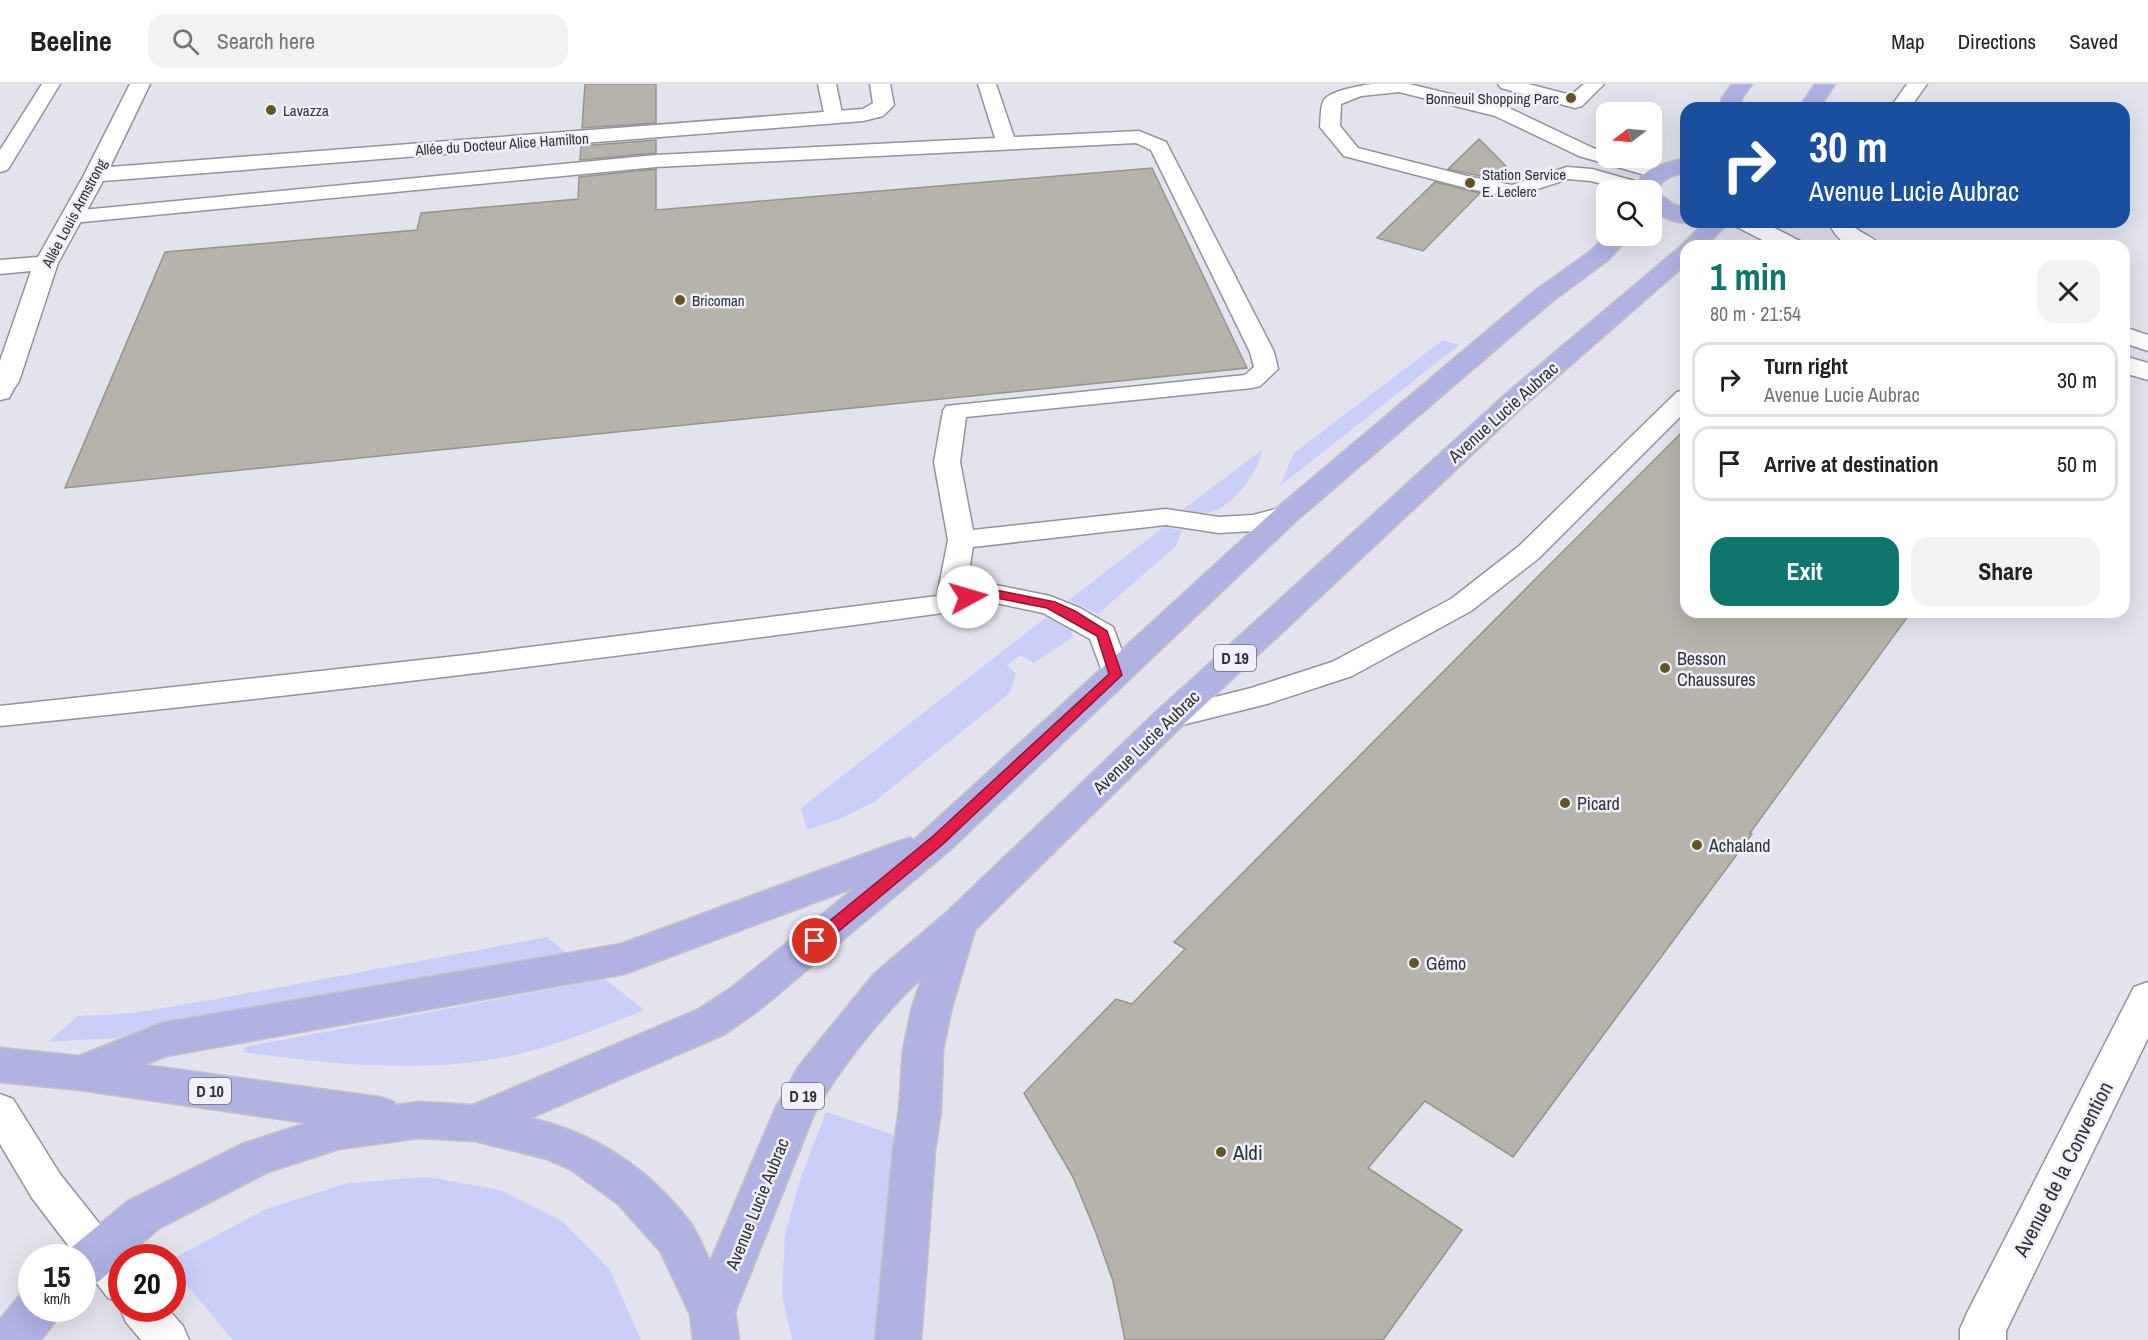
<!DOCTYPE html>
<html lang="en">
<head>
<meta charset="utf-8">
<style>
	body { margin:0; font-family:"Archivo Narrow",sans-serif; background:#f2f2f2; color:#202124; height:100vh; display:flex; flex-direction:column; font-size:22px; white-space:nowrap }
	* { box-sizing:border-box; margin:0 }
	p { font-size:20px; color:#757577 }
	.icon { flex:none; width:33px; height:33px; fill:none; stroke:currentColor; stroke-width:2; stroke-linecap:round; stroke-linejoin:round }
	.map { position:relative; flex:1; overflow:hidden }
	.panel { position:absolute; left:1680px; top:156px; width:450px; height:378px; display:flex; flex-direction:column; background:#fff; border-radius:18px; box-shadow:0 6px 24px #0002 }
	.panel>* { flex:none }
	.top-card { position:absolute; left:1680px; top:18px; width:450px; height:126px; border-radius:18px; box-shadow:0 6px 24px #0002; background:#1a4fa0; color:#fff; overflow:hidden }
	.needle { width:39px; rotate:254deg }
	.fabs { position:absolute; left:1596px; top:18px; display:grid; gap:12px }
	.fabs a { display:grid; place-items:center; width:66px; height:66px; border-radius:12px; background:#fff; box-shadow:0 6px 24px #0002; font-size:30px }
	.speed { position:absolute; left:18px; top:1160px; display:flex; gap:12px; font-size:30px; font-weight:700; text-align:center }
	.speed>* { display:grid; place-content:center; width:78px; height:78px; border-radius:50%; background:#fff; box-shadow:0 6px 24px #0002; line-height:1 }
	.speed small { font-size:15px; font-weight:400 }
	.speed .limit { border:9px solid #d22; background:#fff; color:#111 }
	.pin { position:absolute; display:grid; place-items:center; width:51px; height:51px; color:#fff; margin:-26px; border:3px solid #fff; border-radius:50%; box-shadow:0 2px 6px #0007 }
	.me { position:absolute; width:66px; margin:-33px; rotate:84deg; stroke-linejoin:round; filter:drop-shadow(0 0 4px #0008) }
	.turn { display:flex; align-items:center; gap:21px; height:126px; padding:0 30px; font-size:27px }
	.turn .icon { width:78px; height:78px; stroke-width:2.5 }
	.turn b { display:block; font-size:42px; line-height:51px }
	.round { display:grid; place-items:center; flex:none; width:63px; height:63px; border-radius:18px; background:#f2f2f2 }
	.overview { display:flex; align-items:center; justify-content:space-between; height:102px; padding:0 30px }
	h1 { font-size:36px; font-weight:800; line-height:45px; color:#0f766e }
	.button { display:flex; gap:12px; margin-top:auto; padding:12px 30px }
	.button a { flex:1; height:69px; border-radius:18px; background:#0f766e; color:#fff; font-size:24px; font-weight:800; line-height:69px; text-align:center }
	.button a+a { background:#f2f2f2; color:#202124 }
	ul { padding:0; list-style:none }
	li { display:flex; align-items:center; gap:18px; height:75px; margin:0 12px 9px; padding:0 18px; border:3px solid #e0e0e0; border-radius:18px }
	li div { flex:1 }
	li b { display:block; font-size:22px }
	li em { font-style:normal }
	header { display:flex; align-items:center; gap:36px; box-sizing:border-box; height:84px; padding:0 30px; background:#fff; border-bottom:2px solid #e0e0e0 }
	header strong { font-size:28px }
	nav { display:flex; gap:33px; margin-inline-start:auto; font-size:21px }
	.search { width:420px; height:54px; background:#f2f2f2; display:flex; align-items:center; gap:15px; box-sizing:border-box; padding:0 21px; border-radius:18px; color:#757577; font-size:22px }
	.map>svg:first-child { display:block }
</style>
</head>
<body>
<header>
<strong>Beeline</strong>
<div class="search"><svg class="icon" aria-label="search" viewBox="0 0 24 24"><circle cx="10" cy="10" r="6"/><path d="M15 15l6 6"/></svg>Search here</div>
<nav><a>Map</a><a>Directions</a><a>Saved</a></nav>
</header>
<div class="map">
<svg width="2148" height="1256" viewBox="0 0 2148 1256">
	<rect width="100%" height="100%" fill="#e2e3ed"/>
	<g fill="#c9cff9">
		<path d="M1443 256 1459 261 1280 402 1294 369Z"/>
		<path d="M1262 366C1260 386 1237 415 1219 425 1209 431 1193 428 1182 426Z"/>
		<path d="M1165 442 1182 447 1176 462 1098 530 1069 516Z"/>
		<path d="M1049 531 1070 543 1073 553 1034 579 1020 571 1007 581 1016 590 1010 609 874 718 842 734 807 746 801 724Z"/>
		<path d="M547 853 567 869 115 954 48 958 78 932 133 929 216 915Z"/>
		<path d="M605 895 644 926C594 946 542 968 488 976 409 989 321 979 243 968L245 963Z"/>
		<path d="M826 1028 900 1053 881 1256H792L782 1210 785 1151 800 1096Z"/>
		<path d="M427 1093 500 1106 562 1137 610 1186 641 1256H233L173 1185 174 1174 266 1125 348 1099Z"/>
	</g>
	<g fill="#b5b3aa" stroke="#96958b" stroke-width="1.5">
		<path d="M585 0H656V39L582 44Z"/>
		<path d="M1479 55 1506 82 1494 95 1448 85Z"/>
		<path d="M656 56V69L580 76 581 62Z"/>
		<path d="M1152 84 1247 284 65 404 165 168 417 146 421 129 578 115 579 93 656 85V126Z"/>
		<path d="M1435 98 1480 109 1423 167 1377 154Z"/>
		<path d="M1686 344V528H1911L1750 749 1752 750 1513 1073 1425 1017 1368 1084 1462 1146 1383 1256H1125L1113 1197 1096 1149 1073 1093 1024 1009 1116 915 1132 920 1185 865 1174 858Z"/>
	</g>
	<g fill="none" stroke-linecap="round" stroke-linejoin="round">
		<g stroke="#92939c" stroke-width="3">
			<g id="lane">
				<path d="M42 0H60L10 82 7 86 0 88V66Z"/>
				<path d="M818 0H836L843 34 841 38H827L825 34Z"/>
				<path d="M978 0H996L1014 53 1139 47 1166 58 1274 268 1278 285 1260 302 1252 304 966 333 960 378 973 446 1166 425 1219 433 1253 431 1287 422 1296 424 1300 430 1296 436 1254 447 1219 449 1166 441 973 463 966 505 986 499 1050 512 1080 524 1113 543 1131 591 1126 598 1116 601 1106 598 1090 555 1043 529 987 517 950 528C634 571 317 610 0 642V622L475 570 937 512 948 456 934 378 943 327 946 322 1245 291 1254 283 1250 268 1151 66 1136 59 656 83 72 139 65 137 62 133 65 129 72 127 656 71 995 54Z"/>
				<path d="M1373 0H1409L1509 24 1593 64 1606 68V74H1627L1666 85 1669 89 1666 93 1659 95 1579 72 1495 32 1399 8 1361 12 1341 20 1340 42 1358 64 1471 93 1512 101 1567 83 1592 85 1652 102 1655 106 1652 110V106H1625L1591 97 1568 95 1513 113 1470 105 1344 72 1320 43C1321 35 1320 25 1323 18 1326 7 1363 1 1373 0Z"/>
				<path d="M1498 0H1528L1571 11 1584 0H1604L1582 22 1575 24 1501 4Z"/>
				<path d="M6 290 14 292 18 297 9 314 0 316V291Z"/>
				<path d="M1686 306V327L1539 474 1471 527 1352 592 1267 620 1170 644 1159 641 1155 634 1159 627 1251 604 1332 578 1451 515 1519 462 1677 308Z"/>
				<path d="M0 1010 13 1015 60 1090 126 1173H122V1219L108 1214 82 1180V1173H77L32 1114 0 1060Z"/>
				<path d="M122 1222V1224H167L183 1242 189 1256H141L126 1238 120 1224Z"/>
			</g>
		</g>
		<g stroke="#92939c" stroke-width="3">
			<g id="street">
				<path d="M130 0H150L110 83 863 25 873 19 870 0H890L894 21 883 32 863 37 103 97 58 179 19 297 15 303 6 305 0 303V277L31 187 0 190V176L38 173 84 91Z"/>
				<path d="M1907 0H1927L1910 24H1890Z"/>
				<path d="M1734 138H1763L1800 157 1804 162H1774L1737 143Z"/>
				<path d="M1828 138H1850C1858 150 1873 151 1881 162 1851 162 1843 166 1828 138Z"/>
				<path d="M2124 243 2148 251V267L2124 259Z"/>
				<path d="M2124 272 2148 279V296L2124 289Z"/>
				<path d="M2148 898V954L2006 1247V1256H1960V1245L1967 1229 2134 903Z"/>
			</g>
		</g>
		<g stroke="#c2c2c3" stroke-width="3">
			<g id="primary">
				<path d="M1732 0H1752L1742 14 1741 24H1721L1722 14Z"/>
				<path d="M1815 0H1835L1819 24H1799Z"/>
				<path d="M1686 74V88C1671 92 1662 94 1656 108L1673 120 1686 125V138H1693C1680 141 1662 134 1652 125V106H1636C1639 83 1667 79 1686 74Z"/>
				<path d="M1705 138H1729L1706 162H1686V180L1526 320 1182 642 975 846 952 923 943 966 941 1026 935 1067 921 1256H875L893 1067 899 1026 903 966 912 923 922 894C885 927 838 986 814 1030L735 1228 739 1256H693L690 1230 660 1167 618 1120 570 1085 547 1075 475 1057 419 1054 339 1065 268 1088 158 1145 126 1173H122V1177L98 1198 82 1204V1173H64L66 1168 128 1117 242 1060 307 1039 80 1006 0 998V964L79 972 162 939 621 860 897 758 910 754 914 756 1277 424 1532 209 1592 166 1606 151 1630 152 1608 176 1550 219 1297 436 950 766 759 926 725 950 530 1034C595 1049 649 1085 689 1137 698 1149 704 1165 710 1178L775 1025 799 982 874 890 946 829 1158 626 1508 308 1681 162ZM856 803 731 904 697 926 473 1021 419 1018 395 1021 394 1018 379 1013 144 981 166 972 624 890Z"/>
				<path d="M32 1205V1224H61L54 1239 41 1256H0V1235L22 1209Z"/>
			</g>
		</g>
		<use href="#lane" fill="#fff" fill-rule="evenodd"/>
		<use href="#street" fill="#fff" fill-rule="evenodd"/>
		<use href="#primary" fill="#b0b3e2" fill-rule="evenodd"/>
	</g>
	<path fill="#e11d48" stroke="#92132f" stroke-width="1.5" d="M986 504 1055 518 1075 527 1107 547 1122 591 942 761 821 862 815 864 810 862 807 857 810 853 932 753 1109 590 1097 552 1047 524 986 512 968 518 962 513 963 511Z"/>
	<g fill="#605622" stroke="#eff0fa" stroke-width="2">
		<circle cx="1571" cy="14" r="6"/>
		<circle cx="271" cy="26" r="6"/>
		<circle cx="1470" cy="99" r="6"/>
		<circle cx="680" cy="216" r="6"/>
		<circle cx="1665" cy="584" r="6"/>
		<circle cx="1565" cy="719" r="6"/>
		<circle cx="1697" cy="761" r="6"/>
		<circle cx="1414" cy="879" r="6"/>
		<circle cx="1221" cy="1068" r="6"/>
	</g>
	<g text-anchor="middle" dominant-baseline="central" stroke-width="5" stroke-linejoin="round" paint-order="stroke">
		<g font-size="15" fill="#323236" stroke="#eff0fa" text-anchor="start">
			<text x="1559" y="14" text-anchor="end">Bonneuil Shopping Parc</text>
			<text x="283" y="26">Lavazza</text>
			<text x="1482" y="90">Station Service<tspan x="1482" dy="17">E. Leclerc</tspan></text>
			<text x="692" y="216">Bricoman</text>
		</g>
		<g font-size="15" fill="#323236" stroke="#eff0fa">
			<text transform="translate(502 60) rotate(-4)">Allée du Docteur Alice Hamilton</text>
			<text transform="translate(74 129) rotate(-62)">Allée Louis Armstrong</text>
		</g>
		<g fill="#eff0fa" stroke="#6b6b71" stroke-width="1.5">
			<rect x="1214" y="561" width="42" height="26" rx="4.5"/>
			<rect x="189" y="994" width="42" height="26" rx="4.5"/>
			<rect x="782" y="999" width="42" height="26" rx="4.5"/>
		</g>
		<g font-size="16" font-weight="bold" fill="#323236">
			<text x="1235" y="574">D 19</text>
			<text x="210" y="1007">D 10</text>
			<text x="803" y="1012">D 19</text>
		</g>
		<g font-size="18" fill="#323236" stroke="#eff0fa">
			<text transform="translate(1503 328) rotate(-42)">Avenue Lucie Aubrac</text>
			<text transform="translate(1146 658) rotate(-44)">Avenue Lucie Aubrac</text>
			<text transform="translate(757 1120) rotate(-68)">Avenue Lucie Aubrac</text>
		</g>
		<g font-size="18" fill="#323236" stroke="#eff0fa" text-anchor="start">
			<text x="1677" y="574">Besson<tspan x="1677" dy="21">Chaussures</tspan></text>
			<text x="1577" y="719">Picard</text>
			<text x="1709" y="761">Achaland</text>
			<text x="1426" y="879">Gémo</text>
		</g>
		<g font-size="21" fill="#323236" stroke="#eff0fa" text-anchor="start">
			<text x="1233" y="1068">Aldi</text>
		</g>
		<g font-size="21" fill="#323236" stroke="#eff0fa">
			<text transform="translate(2063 1085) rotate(-63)">Avenue de la Convention</text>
		</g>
	</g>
</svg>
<div class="fabs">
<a><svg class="needle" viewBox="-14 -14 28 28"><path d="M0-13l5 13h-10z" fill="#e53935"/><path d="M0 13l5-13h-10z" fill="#757577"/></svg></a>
<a><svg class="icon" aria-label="search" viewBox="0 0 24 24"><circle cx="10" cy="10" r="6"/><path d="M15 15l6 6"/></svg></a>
</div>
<div class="speed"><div>15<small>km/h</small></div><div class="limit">20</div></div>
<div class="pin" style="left:815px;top:857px;background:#d93025"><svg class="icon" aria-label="arrive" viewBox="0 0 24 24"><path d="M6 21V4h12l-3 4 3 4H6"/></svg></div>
<svg class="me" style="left:968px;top:513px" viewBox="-20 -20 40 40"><circle r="19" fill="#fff"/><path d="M0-13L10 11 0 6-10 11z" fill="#e11d48"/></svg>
<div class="top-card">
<div class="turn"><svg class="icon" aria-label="right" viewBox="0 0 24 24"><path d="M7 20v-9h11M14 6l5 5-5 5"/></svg><div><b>30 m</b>Avenue Lucie Aubrac</div></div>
</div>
<section class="panel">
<div class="overview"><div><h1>1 min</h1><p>80 m · 21:54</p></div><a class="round"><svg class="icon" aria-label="close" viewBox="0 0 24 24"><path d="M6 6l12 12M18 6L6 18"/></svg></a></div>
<ul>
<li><svg class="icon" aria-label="right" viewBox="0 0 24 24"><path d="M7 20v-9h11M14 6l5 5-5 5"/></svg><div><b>Turn right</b><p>Avenue Lucie Aubrac</p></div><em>30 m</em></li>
<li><svg class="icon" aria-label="arrive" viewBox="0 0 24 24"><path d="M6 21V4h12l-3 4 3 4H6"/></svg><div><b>Arrive at destination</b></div><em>50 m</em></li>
</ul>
<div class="button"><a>Exit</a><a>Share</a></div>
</section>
</div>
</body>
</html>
